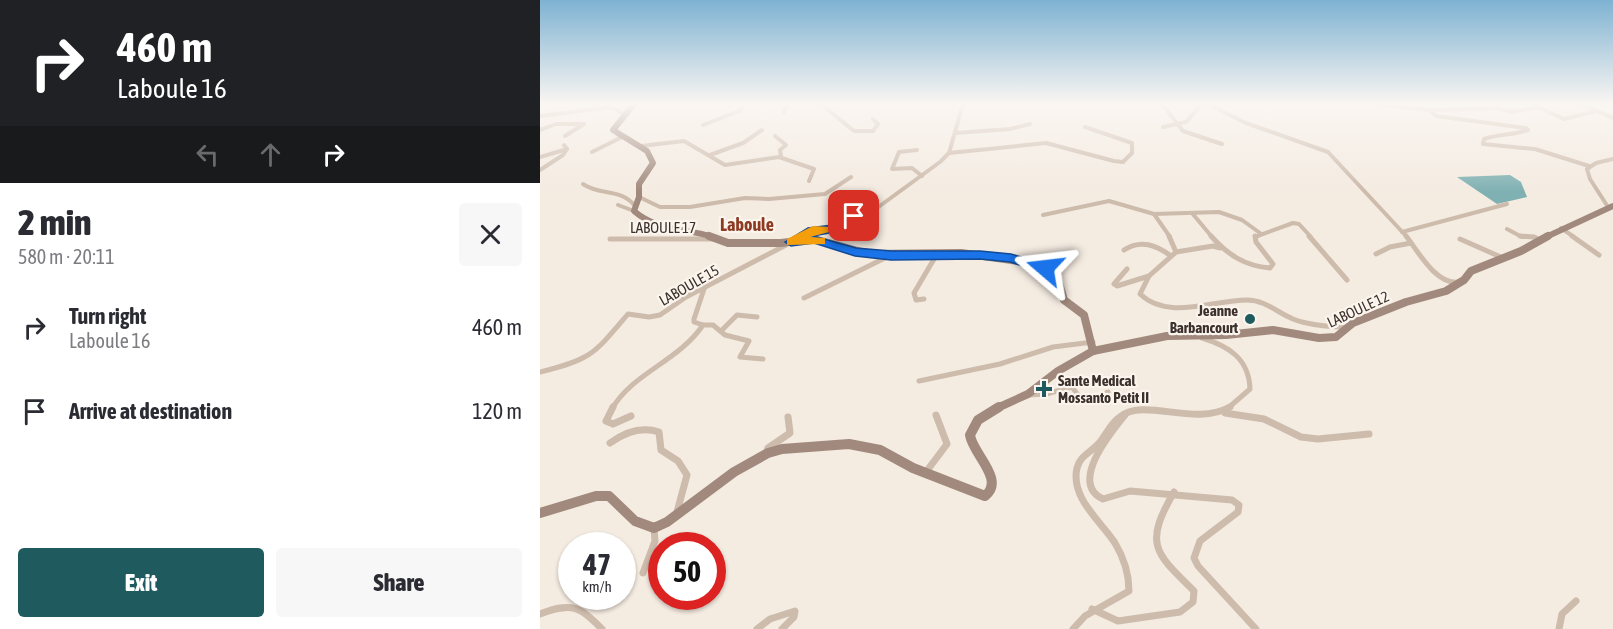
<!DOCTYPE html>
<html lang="en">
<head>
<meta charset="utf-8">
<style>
	body { margin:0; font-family:"Asap Condensed",sans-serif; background:#f7f7f7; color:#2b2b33; height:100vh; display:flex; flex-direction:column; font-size:22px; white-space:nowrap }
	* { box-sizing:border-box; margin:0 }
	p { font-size:20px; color:#7c7c81 }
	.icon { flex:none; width:33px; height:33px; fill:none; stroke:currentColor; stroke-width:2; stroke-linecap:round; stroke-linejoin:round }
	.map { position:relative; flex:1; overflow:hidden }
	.panel { display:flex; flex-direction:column; background:#fff; width:540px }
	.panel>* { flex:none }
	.banner { background:#202124; color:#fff; overflow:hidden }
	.speed { position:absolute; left:18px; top:532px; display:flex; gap:12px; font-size:30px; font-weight:700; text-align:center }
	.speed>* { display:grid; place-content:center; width:78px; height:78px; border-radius:50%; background:#fff; box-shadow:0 2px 4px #0004; line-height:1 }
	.speed small { font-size:15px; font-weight:400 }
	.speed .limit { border:9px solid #d22; background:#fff; color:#111 }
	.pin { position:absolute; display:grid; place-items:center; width:51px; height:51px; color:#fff; margin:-26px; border-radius:12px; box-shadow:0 3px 9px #0006 }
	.me { position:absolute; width:66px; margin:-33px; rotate:287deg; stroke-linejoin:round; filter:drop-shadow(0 0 4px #0008) }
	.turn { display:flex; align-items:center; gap:21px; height:126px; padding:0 18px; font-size:27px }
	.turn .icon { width:78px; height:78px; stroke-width:2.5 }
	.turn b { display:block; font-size:42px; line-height:51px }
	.lanes { display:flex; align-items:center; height:57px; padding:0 18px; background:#0003; justify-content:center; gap:30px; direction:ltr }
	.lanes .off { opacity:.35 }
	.round { display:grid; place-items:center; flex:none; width:63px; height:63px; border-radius:6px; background:#f7f7f7 }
	.summary { display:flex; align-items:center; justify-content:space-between; height:102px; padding:0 18px }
	h1 { font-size:36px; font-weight:800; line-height:45px }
	.cta { display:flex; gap:12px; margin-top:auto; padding:12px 18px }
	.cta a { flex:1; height:69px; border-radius:6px; background:#1f5a5e; color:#fff; font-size:24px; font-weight:800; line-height:69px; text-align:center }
	.cta a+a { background:#f7f7f7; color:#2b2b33 }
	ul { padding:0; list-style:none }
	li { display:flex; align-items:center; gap:18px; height:84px; padding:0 18px }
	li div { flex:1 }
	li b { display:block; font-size:22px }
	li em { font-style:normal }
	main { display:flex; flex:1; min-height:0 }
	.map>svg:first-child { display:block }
</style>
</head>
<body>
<main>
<section class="panel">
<div class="banner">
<div class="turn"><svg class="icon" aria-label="right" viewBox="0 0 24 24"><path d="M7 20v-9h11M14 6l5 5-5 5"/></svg><div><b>460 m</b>Laboule 16</div></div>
<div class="lanes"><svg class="icon off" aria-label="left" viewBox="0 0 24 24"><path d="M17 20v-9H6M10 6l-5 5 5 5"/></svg><svg class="icon off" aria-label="ahead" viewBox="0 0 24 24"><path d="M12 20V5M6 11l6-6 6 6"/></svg><svg class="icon" aria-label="right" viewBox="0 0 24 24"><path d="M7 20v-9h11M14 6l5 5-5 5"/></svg></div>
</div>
<div class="summary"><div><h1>2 min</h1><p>580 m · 20:11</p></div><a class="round"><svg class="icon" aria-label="close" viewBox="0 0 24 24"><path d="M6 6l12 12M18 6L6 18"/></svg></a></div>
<ul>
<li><svg class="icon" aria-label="right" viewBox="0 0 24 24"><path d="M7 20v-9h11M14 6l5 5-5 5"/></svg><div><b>Turn right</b><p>Laboule 16</p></div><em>460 m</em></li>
<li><svg class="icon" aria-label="arrive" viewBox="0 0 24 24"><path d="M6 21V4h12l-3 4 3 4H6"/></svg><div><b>Arrive at destination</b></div><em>120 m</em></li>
</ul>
<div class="cta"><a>Exit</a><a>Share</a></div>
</section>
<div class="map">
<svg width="1073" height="629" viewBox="0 0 1073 629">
	<rect width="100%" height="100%" fill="#f4ebe1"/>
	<path fill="#7fb0b2" d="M970 175 981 182 987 197 957 204 917 177Z"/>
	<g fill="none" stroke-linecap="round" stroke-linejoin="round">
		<g stroke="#cdbbac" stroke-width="4">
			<path d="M281 104 314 131H333L338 124 333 119"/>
			<path d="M622 104 643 131 682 144"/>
			<path d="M668 104 706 123 788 152 867 237"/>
			<path d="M838 104 890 110 896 116 986 128 988 130C974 135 958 134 944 139L943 144 995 149 1049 166"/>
			<path d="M1042 104 1073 118"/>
			<path d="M890 110 958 108 972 112 998 107 1024 119 1056 111"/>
			<path d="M244 112 248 104"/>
			<path d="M0 116 71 107 84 114"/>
			<path d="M163 125 199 111 202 109 201 104"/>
			<path d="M623 127 646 122 662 104"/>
			<path d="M0 130 16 124H44L25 136"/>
			<path d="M415 133 470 129 490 124"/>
			<path d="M235 136 246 145 240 150 241 156"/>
			<path d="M101 146 144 141 185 165 239 157 274 169 269 181"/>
			<path d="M377 150 359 152 352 169 372 168 382 176"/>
			<path d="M52 152 82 137"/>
			<path d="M409 153 506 143 574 161 583 162 592 153V143L545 127"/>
			<path d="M170 155 203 143 222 130"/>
			<path d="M0 157 27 149"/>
			<path d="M0 170 23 155 27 149 24 145"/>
			<path d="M43 184C60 196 81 188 95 206"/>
			<path d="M99 197 120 207H150L205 198 229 199 285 194 311 177"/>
			<path d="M78 205 94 211"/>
			<path d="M1068 207 1050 179 1047 169 1056 163 1073 159"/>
			<path d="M652 213 672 237"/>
			<path d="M614 214 630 237"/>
			<path d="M503 215 569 201 614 214 679 212 702 220 720 233"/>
			<path d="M1021 228 1034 237"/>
			<path d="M967 229 982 237H995"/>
			<path d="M862 232 967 204"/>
			<path d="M260 237 273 230 295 229 314 216 337 208 400 162 409 153 423 104"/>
			<path d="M715 237 753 223 759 224 771 237"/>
		</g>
		<g stroke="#cdbbac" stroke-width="5">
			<path d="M629 236 636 252"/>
			<path d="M671 236C688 255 705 266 730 268L733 264 716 242 715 236"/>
			<path d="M769 236 807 280"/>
			<path d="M866 236C878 251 896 285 918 282"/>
			<path d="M980 236 994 237 1001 241"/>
			<path d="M1032 236 1059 255"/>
			<path d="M70 239H174"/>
			<path d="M920 239 963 258"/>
			<path d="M255 240 262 236"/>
			<path d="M584 250C601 239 616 245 631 256"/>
			<path d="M836 254 850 247 871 243"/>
			<path d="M587 269 574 284 577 286 609 276 636 252 673 246 680 248"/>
			<path d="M609 276 600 294C629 321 672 300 707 300 725 300 738 313 753 319 770 326 790 326 808 328"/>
			<path d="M264 298 351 255"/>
			<path d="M384 299 376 300 374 293 397 254"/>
			<path d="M163 325H173L185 335 209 341 200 357 223 359"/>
			<path d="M181 331 197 315 217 317"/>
			<path d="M662 338C689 346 709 359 710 389L687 409"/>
			<path d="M0 372C52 359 54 354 88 314L109 317 120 315 146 297 246 245"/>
			<path d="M379 381 460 364 513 347 553 342"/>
			<path d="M488 395 506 394 532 387 541 399 549 402 568 392"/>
			<path d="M72 409C91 374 139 361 163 325L154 322V319L165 286"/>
		</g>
		<g stroke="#cdbbac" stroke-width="7">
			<path d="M73 407 66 421 73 424 91 416"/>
			<path d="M685 413 724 419 761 437 778 439 829 434"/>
			<path d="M585 415C572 431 528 483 563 499L590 491 692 500 699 505 698 512 660 541 654 558 658 566 716 629"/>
			<path d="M70 443C85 432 101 426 119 432L121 450 138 461 147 475 137 512"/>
			<path d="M226 453 228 448 250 433 248 417"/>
			<path d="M386 472 407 444 396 415"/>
			<path d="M103 573 115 541 114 528"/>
			<path d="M552 609 578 621 640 612 653 602 654 591C614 552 604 544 634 492"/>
			<path d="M0 614C32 602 39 606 62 629"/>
			<path d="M217 629 230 619 255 611 254 617 242 629"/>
			<path d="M533 629 545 616 589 591C589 574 584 558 575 543 561 521 530 498 537 468 540 455 552 452 560 442 567 433 571 423 580 417 604 397 654 427 690 407"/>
			<path d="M1019 629 1022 614 1036 601"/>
		</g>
		<g stroke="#a18a7d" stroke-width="6">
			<path d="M94 104 73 130 107 151 113 163 99 184V197L94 211C117 231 146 228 173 237"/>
			<path d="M1006 237 1073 206"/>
		</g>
		<g stroke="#a18a7d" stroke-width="8">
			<path d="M169 236 188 243H241L274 239 329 254 421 253 493 263 512 273 518 280 524 300 544 315 553 351"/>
			<path d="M553 351 627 336 686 335 733 330 779 338 796 337 813 323 866 302 906 291 924 280 931 271 981 251 1008 236"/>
			<path d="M455 409 488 394 518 371 553 351"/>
		</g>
		<path stroke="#a18a7d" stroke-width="10" d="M0 513 56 496H69L95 521 114 528 127 522 194 472 228 453 242 449 309 444 340 450 373 468 445 496C466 480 432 453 430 435L438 420 459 407"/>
	</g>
	<linearGradient id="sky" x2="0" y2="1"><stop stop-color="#7eb2d2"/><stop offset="0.54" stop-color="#faf6f2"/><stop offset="1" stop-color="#faf6f2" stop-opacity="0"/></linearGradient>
	<rect width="1073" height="192" fill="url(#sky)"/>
	<path fill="#1a73e8" stroke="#114b97" stroke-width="1.5" d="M314 212 319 213V219L300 231 273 236 316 248 351 251H440L471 254 510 265 512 268 505 273 470 262 440 259 351 260 315 256 274 243 251 246 245 242 268 228 293 225Z"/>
	<path fill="#f59e0b" d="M273 226 289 227V232L270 237 285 238V244L247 245V239Z"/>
	<g fill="#1f5a5e" stroke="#fbf5ee" stroke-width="2">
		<circle cx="710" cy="319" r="6"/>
		<path d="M501 380h6v6h6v6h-6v6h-6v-6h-6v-6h6z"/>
	</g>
	<g text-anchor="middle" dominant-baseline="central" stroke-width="4.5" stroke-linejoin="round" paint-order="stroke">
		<g font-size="15" fill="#3b302b" stroke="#fbf5ee">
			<text x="123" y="227">LABOULE 17</text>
			<text transform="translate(149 285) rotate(-30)">LABOULE 15</text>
			<text transform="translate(818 309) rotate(-25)">LABOULE 12</text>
		</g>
		<g font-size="15" font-weight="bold" fill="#3b302b" stroke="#fbf5ee" text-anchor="end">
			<text x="698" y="310">Jeanne<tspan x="698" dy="17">Barbancourt</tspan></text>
			<text x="518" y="380" text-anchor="start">Sante Medical<tspan x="518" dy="17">Mossanto Petit II</tspan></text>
		</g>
		<g font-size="18" font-weight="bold" fill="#8c3b22" stroke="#fbf5ee">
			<text x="207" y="224">Laboule</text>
		</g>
	</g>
</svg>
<div class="speed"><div>47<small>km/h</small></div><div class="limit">50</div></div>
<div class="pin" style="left:314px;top:216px;background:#d93025"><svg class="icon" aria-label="arrive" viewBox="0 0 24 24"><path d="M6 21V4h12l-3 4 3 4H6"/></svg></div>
<svg class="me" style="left:505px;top:268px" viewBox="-20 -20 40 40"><path d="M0-17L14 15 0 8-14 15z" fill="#1a73e8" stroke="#fff" stroke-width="4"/></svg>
</div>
</main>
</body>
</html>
